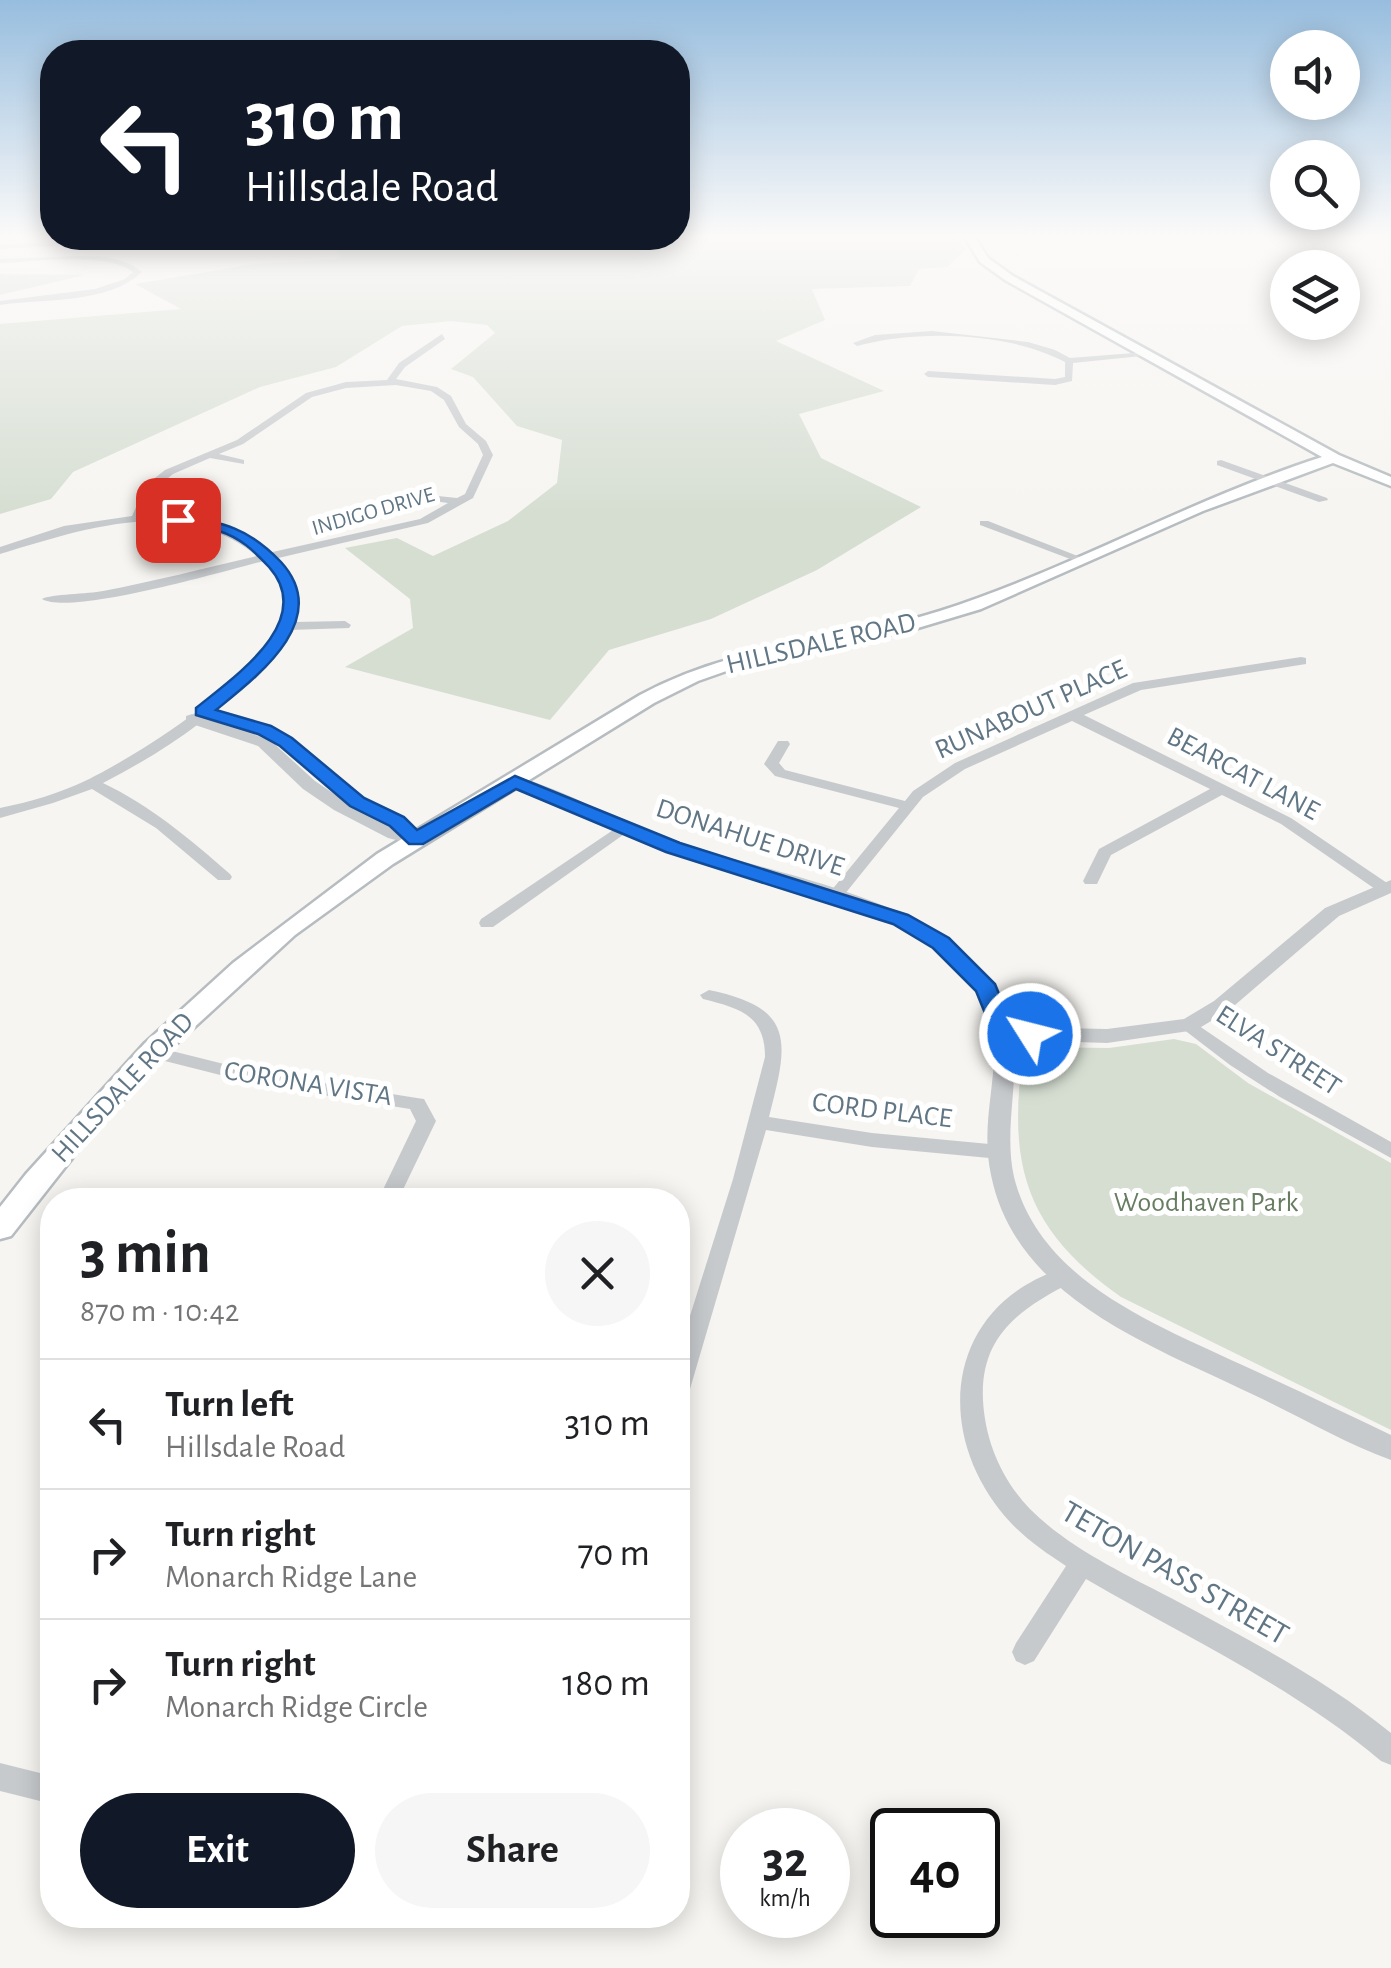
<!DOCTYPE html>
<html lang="en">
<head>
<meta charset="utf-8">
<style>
	body { margin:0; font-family:"Alegreya Sans",sans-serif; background:#f6f6f6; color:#202124; height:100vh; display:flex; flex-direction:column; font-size:38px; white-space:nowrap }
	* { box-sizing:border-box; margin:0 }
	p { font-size:32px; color:#757577 }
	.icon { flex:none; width:55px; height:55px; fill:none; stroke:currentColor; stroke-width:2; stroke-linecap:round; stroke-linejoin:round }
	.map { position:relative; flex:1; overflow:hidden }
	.details { position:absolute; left:40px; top:1188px; width:650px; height:740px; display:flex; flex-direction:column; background:#fff; border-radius:40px; box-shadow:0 5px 25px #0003 }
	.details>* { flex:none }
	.top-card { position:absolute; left:40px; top:40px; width:650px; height:210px; border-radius:40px; box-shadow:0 5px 25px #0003; background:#111827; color:#fff; overflow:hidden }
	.controls { position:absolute; left:1270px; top:30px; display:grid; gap:20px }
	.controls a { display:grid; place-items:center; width:90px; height:90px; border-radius:50%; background:#fff; box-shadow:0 5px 25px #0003; font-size:50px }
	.speed { position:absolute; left:720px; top:1808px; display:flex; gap:20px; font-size:50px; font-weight:700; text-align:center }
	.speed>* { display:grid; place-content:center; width:130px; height:130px; border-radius:50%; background:#fff; box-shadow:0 5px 25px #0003; line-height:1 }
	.speed small { font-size:25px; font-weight:400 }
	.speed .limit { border:5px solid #111; border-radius:15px; background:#fff; color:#111 }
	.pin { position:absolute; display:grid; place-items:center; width:85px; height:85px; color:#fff; margin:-42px; border-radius:20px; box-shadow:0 5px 15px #0006 }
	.me { position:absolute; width:110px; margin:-55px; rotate:306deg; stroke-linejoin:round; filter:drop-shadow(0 0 8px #0008) }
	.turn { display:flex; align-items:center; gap:35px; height:210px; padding:0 40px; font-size:45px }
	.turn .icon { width:130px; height:130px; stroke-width:2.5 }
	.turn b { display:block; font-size:70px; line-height:85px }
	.round { display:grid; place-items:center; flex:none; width:105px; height:105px; border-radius:52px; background:#f6f6f6 }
	.headline { display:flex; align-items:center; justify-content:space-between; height:170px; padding:0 40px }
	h1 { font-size:60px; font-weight:700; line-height:75px }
	.action { display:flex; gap:20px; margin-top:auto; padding:20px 40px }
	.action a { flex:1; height:115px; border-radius:60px; background:#111827; color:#fff; font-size:40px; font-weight:700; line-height:115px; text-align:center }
	.action a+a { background:#f6f6f6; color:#202124 }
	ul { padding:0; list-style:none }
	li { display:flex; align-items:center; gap:30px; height:130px; padding:0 40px; border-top:2px solid #e0e0e0 }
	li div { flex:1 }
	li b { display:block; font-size:38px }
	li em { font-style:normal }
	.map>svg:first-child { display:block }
</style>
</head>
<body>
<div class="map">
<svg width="1391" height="1968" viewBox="0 0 1391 1968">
	<rect width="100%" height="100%" fill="#f6f5f1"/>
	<g fill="#d6ded2">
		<path d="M723 236H956L966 249 947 267 919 269 910 286 812 289 825 320 776 341 884 391 799 414 821 458 921 507 817 570 711 619 609 650 550 720 345 667 413 628 410 599 345 548 397 538 433 556 508 521 557 483 562 440 517 426 473 377 451 369 495 333 487 325 451 321 402 326 336 367 260 387 73 472 51 499 0 514V324L181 309 135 284 254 264 341 259 335 244 295 241 258 246 264 238H600L657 245Z"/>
		<path d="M0 274 85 275 0 295Z"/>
		<path d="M1174 1039 1196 1044 1248 1083 1391 1163V1430L1121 1297C1027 1231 1007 1167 1023 1055L1036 1047 1109 1048Z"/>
	</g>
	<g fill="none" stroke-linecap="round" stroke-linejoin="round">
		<g stroke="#b6bcc0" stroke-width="5">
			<path id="secondary" d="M964 236H974L988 258 1013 276 1339 455 1391 477V486L1333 463 1203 511 981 609 911 630 752 662 698 681 654 703 393 864 295 935 164 1055 84 1143 11 1236 0 1239V1207L26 1174 145 1043 233 963 377 854 640 695C740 641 836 644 940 611 1071 569 1191 499 1322 457L1005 280 980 262Z"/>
		</g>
		<g fill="#c7cacd" fill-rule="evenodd">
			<path d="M127 238 260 246 264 248 260 250 138 241 0 249V245Z"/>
			<path d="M52 257C81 256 118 252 142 272 107 305 44 298 0 305V301L95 289 125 279 133 272C104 251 35 262 0 263V259Z"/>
			<path d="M932 331 1028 342 1055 350 1070 358 1147 352 1151 355 1073 363 1072 381 1055 385 928 377 924 374 928 371 1055 379 1065 377V362C1009 332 917 329 857 346L853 343 875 335Z"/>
			<path d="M442 334 445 339 405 367 396 379 437 387 451 396 466 424 486 441 493 455 473 498 428 523 274 559C297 582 302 591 294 622L345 621 351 625 349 628 290 630C245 697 175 746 103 783 151 806 190 839 230 874L232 877 230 880H218L156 828 92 789 53 803 0 818V808C30 802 60 793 87 780 137 756 300 656 286 592 283 579 273 570 264 561 224 571 71 616 42 599 51 594 88 594 103 591 155 581 206 568 257 556 181 494 84 529 0 554V547L64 526 132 516 146 485 165 470 237 440 306 393 346 382 387 380 399 363ZM396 385 431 391 444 400 459 427 478 444 483 455 465 494 457 498 400 492V496L404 497 448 503 420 519 268 553C229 521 194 516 144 515L155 489 173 474 210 458 244 464V460L219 454 243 444 312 397 346 388Z"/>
			<path d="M1221 460 1327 498 1328 500 1319 502 1217 465V461Z"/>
			<path d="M980 521H988L1088 560 1078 562 980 525Z"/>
			<path d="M1301 657 1306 658V664L1141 690 1084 715 1291 818 1390 885V891H1378L1281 824 1222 795 1111 855 1097 884H1085L1083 881 1099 849 1210 789 1072 721 965 769 923 797 840 900 834 902 826 897 899 808 775 776 764 764 778 741H788L790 744 779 763 785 770 905 801 913 791 955 763 1133 683Z"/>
			<path d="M625 822 630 824 633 827 630 830 493 927H481L479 923 481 919Z"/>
			<path d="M709 990C797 1008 788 1043 769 1117L872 1133 1000 1145 1007 1147 1010 1152 1007 1157 1000 1159 872 1147 766 1130 690 1389 686 1396 678 1398V1354L733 1179 765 1057C765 1014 738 1008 703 999L700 995Z"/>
			<path d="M1189 1019 1268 1073 1391 1142V1158L1280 1097 1230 1065 1183 1029 1180 1025 1183 1021Z"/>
			<path d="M152 1046 260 1073 417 1098 424 1099 436 1121 398 1200H378L416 1121 410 1109 260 1085 145 1056 143 1052Z"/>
			<path d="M1064 1268 1072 1270 1075 1276 1072 1282C1020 1309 980 1335 983 1400 985 1441 1002 1480 1030 1509 1069 1548 1123 1573 1171 1598 1247 1639 1324 1678 1391 1733V1765L1381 1761C1291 1685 1187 1638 1086 1579L1034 1661 1025 1665 1016 1661 1012 1652 1016 1643 1066 1566C1046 1553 1027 1540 1011 1523 931 1437 943 1306 1064 1268Z"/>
			<path d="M0 1763 52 1776V1804L0 1791Z"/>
		</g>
		<g fill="#c7cacd" fill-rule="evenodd">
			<path d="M203 707 270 727 292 739 363 798 403 818 425 840 416 845 388 838 334 810 303 789 258 746 186 722V716L192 714 270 740 197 715V709ZM270 740 280 745 349 804 315 781Z"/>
			<path d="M515 776C569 791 618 822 671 840 776 878 979 899 1012 1027L1107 1029 1184 1019 1214 1001 1325 908 1391 880V893L1339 916 1228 1011 1196 1030 1107 1043 1014 1040C1018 1085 1004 1133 1014 1177 1040 1280 1152 1323 1240 1364 1290 1387 1341 1411 1391 1435V1460C1344 1443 1299 1416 1254 1395 1153 1346 1016 1299 991 1175 974 1095 1026 1038 956 967 892 901 755 881 670 852 615 834 563 806 509 785L507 781Z"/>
		</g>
		<use href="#secondary" fill="#fff" fill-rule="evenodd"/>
	</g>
	<linearGradient id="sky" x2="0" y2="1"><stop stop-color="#97bdde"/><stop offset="0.46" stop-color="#fbfaf9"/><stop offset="1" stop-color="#fbfaf9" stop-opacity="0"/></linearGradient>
	<rect width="1391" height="512" fill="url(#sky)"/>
	<path fill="#1a73e8" stroke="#114b97" stroke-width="2.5" d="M178 515C223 523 248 527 281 562 333 619 259 675 216 710L271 726 292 738 364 798 404 817 417 830 515 776 680 843 908 915 949 938 995 984 1012 1026 1038 1029 1042 1034 1030 1042 995 1038 976 991 933 948 893 924 666 852 516 789 423 844H409L390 826 350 806 280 746 258 734 196 715V708C234 677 317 621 269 567 254 551 241 538 219 531 204 527 188 526 172 523L170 520Z"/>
	<g text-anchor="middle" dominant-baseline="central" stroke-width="10" stroke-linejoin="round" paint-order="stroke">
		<g font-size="22" fill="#617685" stroke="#fff">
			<text transform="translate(373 511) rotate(-16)">INDIGO DRIVE</text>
		</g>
		<g font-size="28" fill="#617685" stroke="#fff">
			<text transform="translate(821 644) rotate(-13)">HILLSDALE ROAD</text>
			<text transform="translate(1031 710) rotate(-24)">RUNABOUT PLACE</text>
			<text transform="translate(1243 774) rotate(28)">BEARCAT LANE</text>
			<text transform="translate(750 838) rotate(18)">DONAHUE DRIVE</text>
			<text transform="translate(1278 1051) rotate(33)">ELVA STREET</text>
			<text transform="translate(308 1084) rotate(9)">CORONA VISTA</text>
			<text transform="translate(123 1088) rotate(-47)">HILLSDALE ROAD</text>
			<text transform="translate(882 1111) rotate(7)">CORD PLACE</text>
		</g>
		<g font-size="28" fill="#677c61" stroke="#fff">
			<text x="1206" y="1203">Woodhaven Park</text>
		</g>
		<g font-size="32" fill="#617685" stroke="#fff">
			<text transform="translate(1175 1573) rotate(30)">TETON PASS STREET</text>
		</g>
	</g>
</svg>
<div class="controls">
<a><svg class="icon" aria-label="sound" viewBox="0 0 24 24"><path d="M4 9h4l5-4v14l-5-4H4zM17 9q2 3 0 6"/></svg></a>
<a><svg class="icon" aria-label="search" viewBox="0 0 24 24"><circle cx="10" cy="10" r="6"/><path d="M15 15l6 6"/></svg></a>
<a><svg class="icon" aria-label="layers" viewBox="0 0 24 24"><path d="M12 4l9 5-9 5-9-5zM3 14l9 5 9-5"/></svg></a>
</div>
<div class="speed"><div>32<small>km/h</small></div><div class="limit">40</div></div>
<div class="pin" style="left:178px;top:520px;background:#d93025"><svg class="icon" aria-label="arrive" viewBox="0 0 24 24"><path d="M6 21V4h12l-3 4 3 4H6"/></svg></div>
<svg class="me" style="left:1030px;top:1034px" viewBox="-20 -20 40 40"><circle r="17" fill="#1a73e8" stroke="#fff" stroke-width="3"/><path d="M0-11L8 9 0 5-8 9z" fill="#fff"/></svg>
<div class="top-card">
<div class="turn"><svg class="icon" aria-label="left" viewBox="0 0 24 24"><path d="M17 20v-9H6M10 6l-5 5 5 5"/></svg><div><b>310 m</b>Hillsdale Road</div></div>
</div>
<section class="details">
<div class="headline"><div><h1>3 min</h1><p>870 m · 10:42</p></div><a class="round"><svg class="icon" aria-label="close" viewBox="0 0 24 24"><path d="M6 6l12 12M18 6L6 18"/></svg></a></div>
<ul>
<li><svg class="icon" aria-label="left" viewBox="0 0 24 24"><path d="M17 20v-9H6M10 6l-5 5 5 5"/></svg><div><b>Turn left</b><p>Hillsdale Road</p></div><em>310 m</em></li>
<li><svg class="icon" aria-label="right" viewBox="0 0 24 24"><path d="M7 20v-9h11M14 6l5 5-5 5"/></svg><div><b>Turn right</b><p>Monarch Ridge Lane</p></div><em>70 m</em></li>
<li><svg class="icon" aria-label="right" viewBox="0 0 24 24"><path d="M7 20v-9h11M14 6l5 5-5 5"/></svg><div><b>Turn right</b><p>Monarch Ridge Circle</p></div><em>180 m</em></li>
</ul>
<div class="action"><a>Exit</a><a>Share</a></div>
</section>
</div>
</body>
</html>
